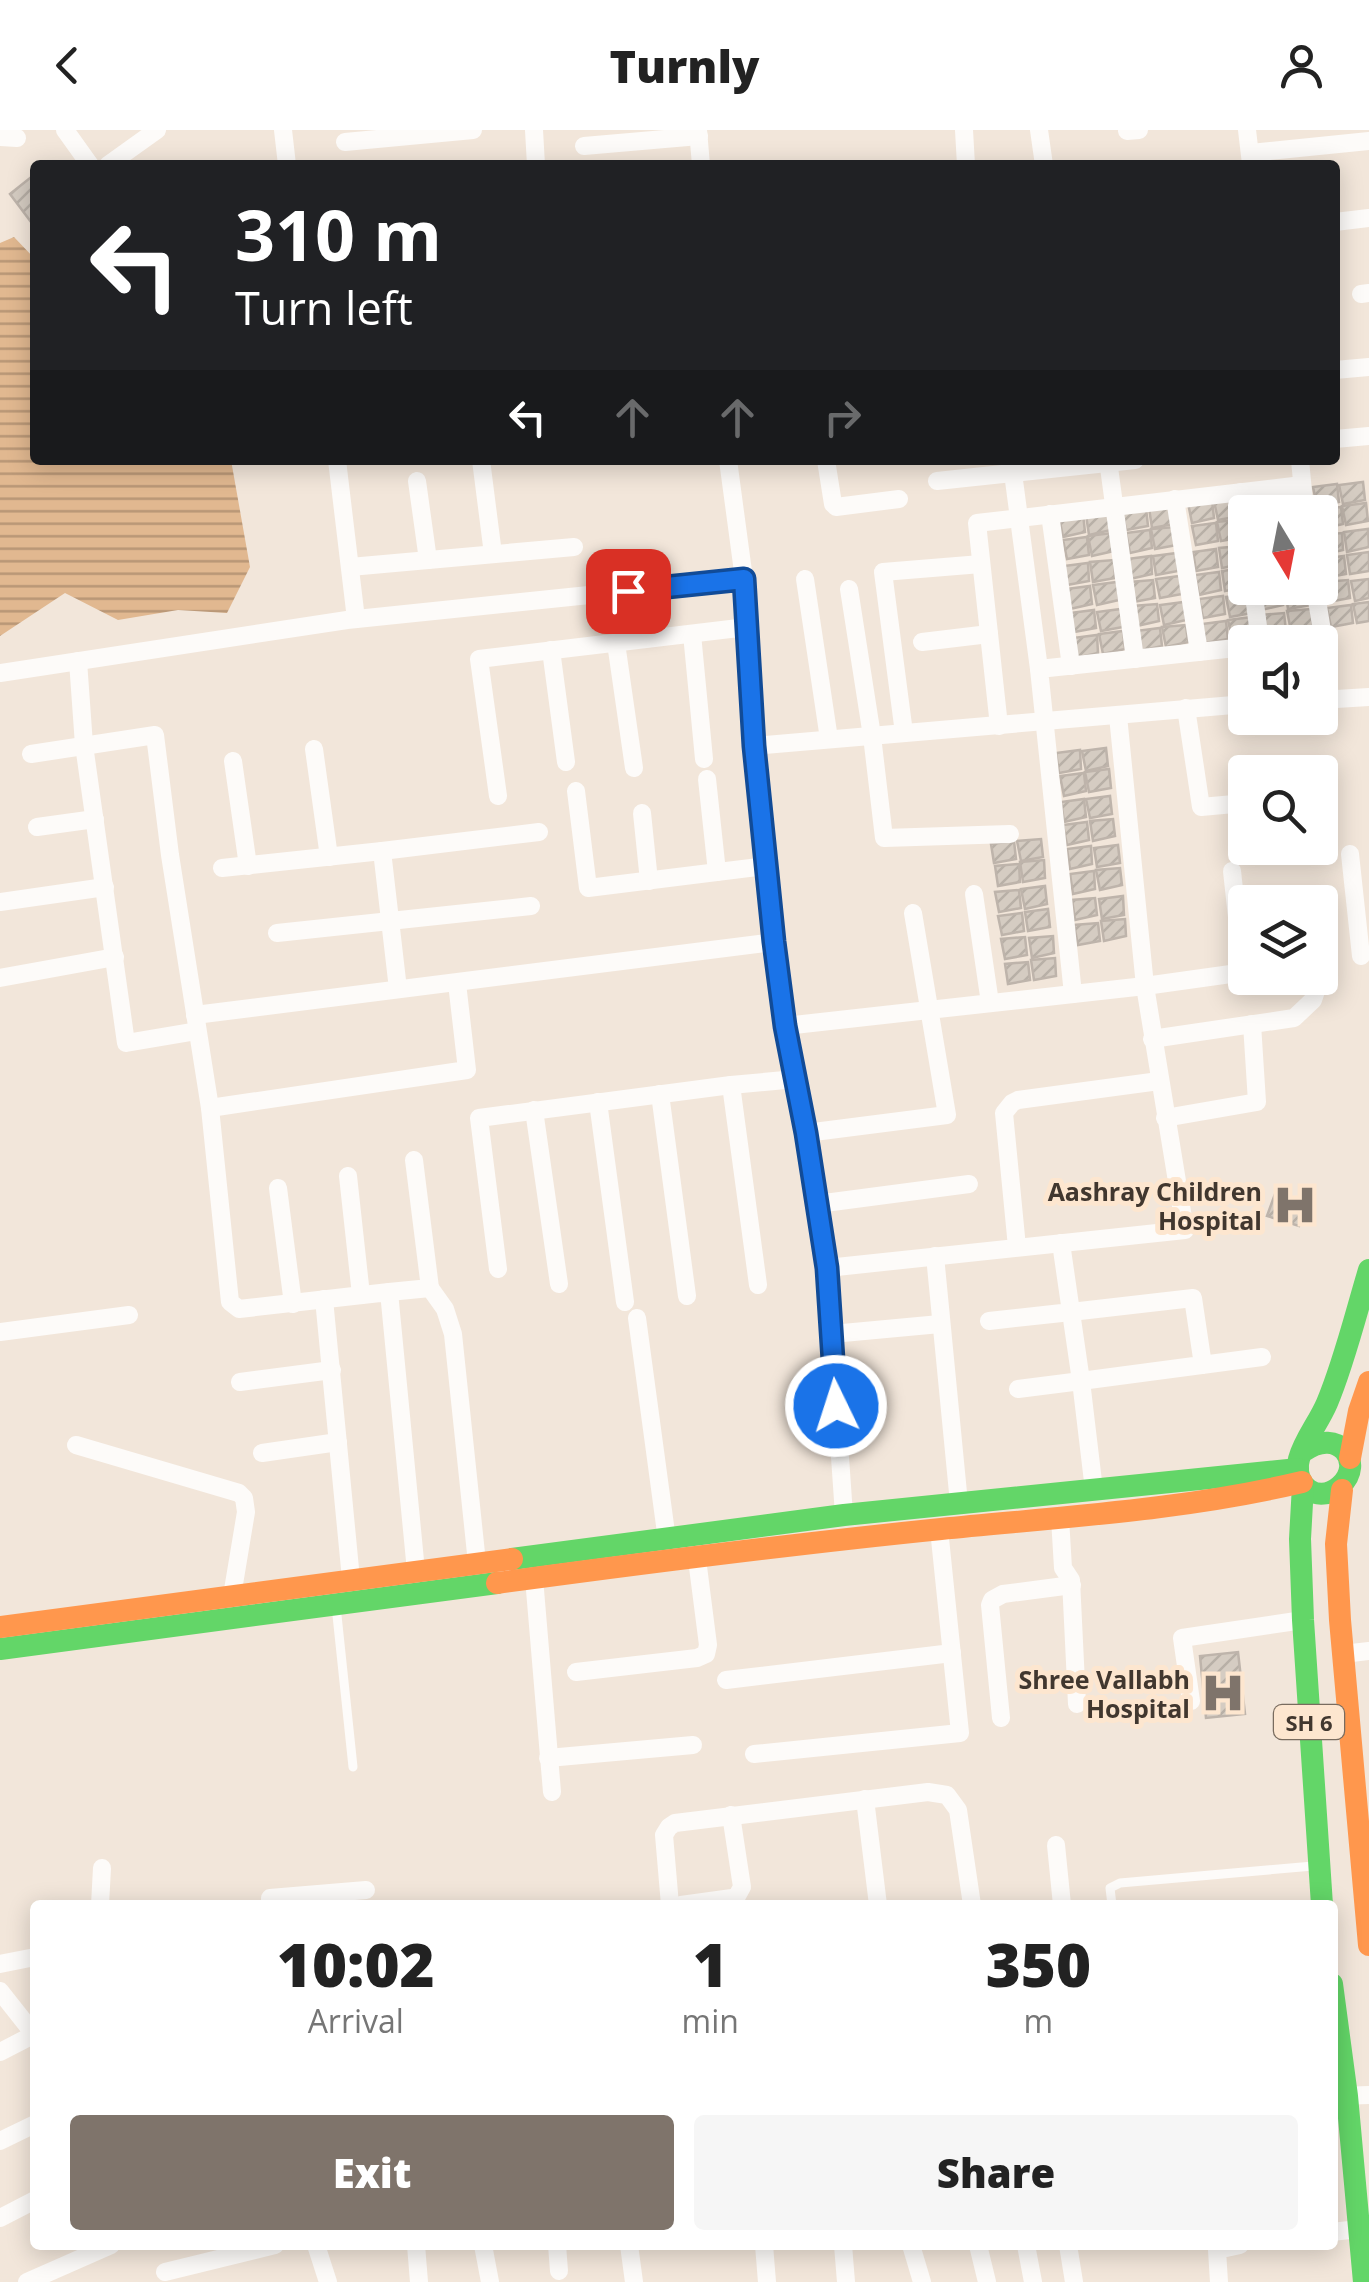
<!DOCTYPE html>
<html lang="en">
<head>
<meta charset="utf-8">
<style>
	body { margin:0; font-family:"Open Sans",sans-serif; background:#f6f6f6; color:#222; height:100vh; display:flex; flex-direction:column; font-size:38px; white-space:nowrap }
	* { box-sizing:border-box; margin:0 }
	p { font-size:32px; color:#767676 }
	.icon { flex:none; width:55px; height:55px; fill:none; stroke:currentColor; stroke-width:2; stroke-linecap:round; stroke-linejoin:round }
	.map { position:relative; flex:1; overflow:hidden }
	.side { position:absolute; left:30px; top:1770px; width:1308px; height:350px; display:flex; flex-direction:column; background:#fff; border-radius:10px; box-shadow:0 5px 25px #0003 }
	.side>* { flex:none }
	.top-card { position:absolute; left:30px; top:30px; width:1310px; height:305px; border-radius:10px; box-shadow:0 5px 25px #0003; background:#202124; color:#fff; overflow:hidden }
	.needle { width:65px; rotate:170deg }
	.tools { position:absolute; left:1228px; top:365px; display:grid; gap:20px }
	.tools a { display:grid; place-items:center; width:110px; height:110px; border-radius:10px; background:#fff; box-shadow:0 5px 25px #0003; font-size:50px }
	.pin { position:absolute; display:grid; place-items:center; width:85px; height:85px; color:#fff; margin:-42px; border-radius:20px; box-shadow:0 5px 15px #0006 }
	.me { position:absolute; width:110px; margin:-55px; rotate:356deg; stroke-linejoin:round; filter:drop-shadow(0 0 8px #0008) }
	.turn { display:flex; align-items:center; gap:35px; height:210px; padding:0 40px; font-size:45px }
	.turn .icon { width:130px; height:130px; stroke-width:2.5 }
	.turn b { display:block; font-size:70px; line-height:85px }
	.lanes { display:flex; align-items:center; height:95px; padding:0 40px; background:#0003; justify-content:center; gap:50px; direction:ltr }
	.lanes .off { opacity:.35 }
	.eta { display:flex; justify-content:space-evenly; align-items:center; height:170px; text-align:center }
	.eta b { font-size:60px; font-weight:800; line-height:70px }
	.primary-button { display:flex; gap:20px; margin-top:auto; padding:20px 40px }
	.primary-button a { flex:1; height:115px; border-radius:10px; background:#7f746b; color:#fff; font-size:40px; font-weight:800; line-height:115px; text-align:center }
	.primary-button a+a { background:#f6f6f6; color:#222 }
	header { display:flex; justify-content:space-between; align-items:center; height:130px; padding:0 40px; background:#fff; font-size:45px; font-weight:800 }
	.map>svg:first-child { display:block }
</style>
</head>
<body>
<header><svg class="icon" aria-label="back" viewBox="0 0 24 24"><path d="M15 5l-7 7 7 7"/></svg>Turnly<svg class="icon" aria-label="person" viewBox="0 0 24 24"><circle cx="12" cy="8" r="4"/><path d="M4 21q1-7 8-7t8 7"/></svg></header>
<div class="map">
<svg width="1369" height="2152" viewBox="0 0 1369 2152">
	<defs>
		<pattern id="water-rules" width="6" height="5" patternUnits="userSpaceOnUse" patternTransform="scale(2.5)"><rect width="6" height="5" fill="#e1b890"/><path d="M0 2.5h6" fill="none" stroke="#b89676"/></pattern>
		<pattern id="building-hatch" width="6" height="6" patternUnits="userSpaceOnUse" patternTransform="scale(2.5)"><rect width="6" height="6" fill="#d5ccc2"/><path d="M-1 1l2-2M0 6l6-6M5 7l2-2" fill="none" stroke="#b8b0a7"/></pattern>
	</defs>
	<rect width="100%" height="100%" fill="#f2e6da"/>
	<path fill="url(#water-rules)" d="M14 107 35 129V330H231L250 437 227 483 178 480 118 490 65 463 0 506V113Z"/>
	<g fill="url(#building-hatch)" stroke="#beb4ab" stroke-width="2.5">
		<path d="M35 44V89L31 92 10 64Z"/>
		<path d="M1363 352 1365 370 1343 374 1339 355Z"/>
		<path d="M1337 354 1339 372 1317 376 1313 357Z"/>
		<path d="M1297 360 1299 378 1277 382 1273 362Z"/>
		<path d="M1271 362 1272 380 1250 382 1247 365Z"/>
		<path d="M1238 368 1240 386 1218 390 1214 371Z"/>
		<path d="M1212 370 1214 388 1192 393 1188 373Z"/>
		<path d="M1366 373 1368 391 1346 395 1342 376Z"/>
		<path d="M1172 376 1174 394 1152 398 1149 378Z"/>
		<path d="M1341 377 1343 394 1321 399 1320 382 1317 379Z"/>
		<path d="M1146 378 1148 396 1126 400 1122 380Z"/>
		<path d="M1109 382 1111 400 1089 405 1086 385Z"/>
		<path d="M1083 384 1085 402 1063 407 1059 387Z"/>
		<path d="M1241 389 1243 407 1221 411 1217 392Z"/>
		<path d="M1216 393 1218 411 1196 415 1192 396Z"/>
		<path d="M1175 397 1177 415 1155 419 1151 399Z"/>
		<path d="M1368 399 1369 417 1347 422 1344 402Z"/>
		<path d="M1150 400 1152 418 1130 423 1126 403Z"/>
		<path d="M1112 403 1114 421 1092 426 1088 406Z"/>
		<path d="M1342 403 1343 420 1321 425 1320 405Z"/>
		<path d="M1087 407 1089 425 1067 429 1063 410Z"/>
		<path d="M1242 416 1244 434 1222 438 1219 418Z"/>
		<path d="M1216 419 1218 437 1196 441 1193 422Z"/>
		<path d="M1369 422V441L1350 444 1347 425Z"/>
		<path d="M1177 423 1178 441 1156 445 1153 426Z"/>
		<path d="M1151 426 1152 444 1130 449 1127 429Z"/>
		<path d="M1344 426 1346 444 1324 448 1320 429Z"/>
		<path d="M1114 430 1115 448 1093 452 1090 432Z"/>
		<path d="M1088 433 1089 451 1067 455 1064 436Z"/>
		<path d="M1245 438V457L1225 461 1222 441Z"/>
		<path d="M1219 442 1221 460 1199 465 1195 445Z"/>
		<path d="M1180 446 1182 464 1160 468 1156 449Z"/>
		<path d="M1369 449V468L1355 471 1351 451Z"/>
		<path d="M1153 450 1155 468 1133 472 1130 452Z"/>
		<path d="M1348 450 1350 468 1328 472 1324 452Z"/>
		<path d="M1117 452 1119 470 1097 475 1093 455Z"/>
		<path d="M1090 456 1092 474 1070 479 1066 459Z"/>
		<path d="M1282 458 1283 475 1261 480 1258 460Z"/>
		<path d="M1309 458 1311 475 1288 479 1285 459Z"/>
		<path d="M1250 465 1252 483 1230 487 1226 467Z"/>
		<path d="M1223 466 1225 484 1203 488 1199 469Z"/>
		<path d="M1184 472 1186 490 1164 495 1160 475Z"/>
		<path d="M1369 472V491L1357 493 1353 474Z"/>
		<path d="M1157 474 1159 491 1137 496 1133 476Z"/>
		<path d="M1351 475 1353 493 1331 497 1327 478Z"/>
		<path d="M1121 479 1123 497 1101 501 1097 482Z"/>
		<path d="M1311 479 1313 497 1291 501 1287 481Z"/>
		<path d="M1094 480 1096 498 1074 502 1070 483Z"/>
		<path d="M1284 483 1286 501 1264 505 1261 485Z"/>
		<path d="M1252 487 1254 505 1232 509 1228 490Z"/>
		<path d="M1226 491 1228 509 1205 513 1202 494Z"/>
		<path d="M1186 495 1188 512 1166 517 1162 497Z"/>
		<path d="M1160 498 1162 516 1140 521 1136 501Z"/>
		<path d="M1123 501 1125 519 1103 524 1099 504Z"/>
		<path d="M1097 505 1098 523 1076 528 1073 508Z"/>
		<path d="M1106 618 1108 636 1086 641 1082 621Z"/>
		<path d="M1080 620 1081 639 1059 643 1056 623Z"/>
		<path d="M1109 639 1111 658 1089 662 1085 642Z"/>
		<path d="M1084 643 1086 661 1064 666 1060 646Z"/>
		<path d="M1110 666 1112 684 1090 688 1086 669Z"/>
		<path d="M1084 669 1086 687 1064 692 1061 672Z"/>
		<path d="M1113 689 1115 706 1093 711 1090 691Z"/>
		<path d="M1087 692 1089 710 1067 715 1063 695Z"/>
		<path d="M1041 709 1043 727 1021 731 1017 711Z"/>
		<path d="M1014 711 1016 729 994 733 991 714Z"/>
		<path d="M1118 715 1120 733 1097 737 1094 718Z"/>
		<path d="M1091 716 1092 734 1070 739 1067 719Z"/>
		<path d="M1044 730 1045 748 1023 752 1020 732Z"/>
		<path d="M1019 734 1020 752 998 756 995 736Z"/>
		<path d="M1120 738 1122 755 1100 760 1096 740Z"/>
		<path d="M1094 741 1095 759 1073 764 1070 744Z"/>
		<path d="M1045 756 1047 774 1025 779 1021 759Z"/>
		<path d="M1019 760 1021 778 999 782 995 762Z"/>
		<path d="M1123 766 1124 785 1102 789 1099 769Z"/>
		<path d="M1095 768 1097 785 1075 790 1072 770Z"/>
		<path d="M1048 779 1050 797 1028 801 1025 782Z"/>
		<path d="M1022 783 1024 801 1002 805 998 786Z"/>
		<path d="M1125 789 1126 806 1104 811 1101 791Z"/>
		<path d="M1098 793 1100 811 1078 815 1074 795Z"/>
		<path d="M1053 806 1054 823 1032 828 1029 808Z"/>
		<path d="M1025 807 1027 825 1005 829 1001 809Z"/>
		<path d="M1055 828 1056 846 1034 850 1031 830Z"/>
		<path d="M1028 832 1030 850 1008 854 1005 834Z"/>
		<path d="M1275 1064 1306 1075 1299 1096 1267 1086Z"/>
		<path d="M1238 1522 1245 1584 1206 1588 1200 1526Z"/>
	</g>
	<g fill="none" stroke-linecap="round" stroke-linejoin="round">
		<g stroke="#fdfbf9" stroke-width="9">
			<path d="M336 1476 353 1637"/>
			<path d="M1112 1775 1110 1758 1120 1753 1313 1736"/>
		</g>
		<g stroke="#fdfbf9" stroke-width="18">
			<path d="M65 0 90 35"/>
			<path d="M283 0 287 35"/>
			<path d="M534 0 536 35"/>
			<path d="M698 0 701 35"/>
			<path d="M964 0 966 35"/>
			<path d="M1039 0 1044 35"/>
			<path d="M1247 0 1251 34"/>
			<path d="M1127 1 1139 0"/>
			<path d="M0 7 17 8"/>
			<path d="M345 12 473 0"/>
			<path d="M584 16 699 6"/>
			<path d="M1251 23 1369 11"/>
			<path d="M108 35 157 0"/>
			<path d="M1335 92 1369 88"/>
			<path d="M1361 164 1369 163"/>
			<path d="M1335 240 1369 237"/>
			<path d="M1335 309 1369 306"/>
			<path d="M337 330 356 489"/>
			<path d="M481 330 493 424"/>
			<path d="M728 330 744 449 753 616 774 812 785 896 806 1003 827 1138 844 1385"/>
			<path d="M826 330 833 374 836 377 899 369"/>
			<path d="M1108 330 1135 529"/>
			<path d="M1300 330 1305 382"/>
			<path d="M1013 343 1039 539"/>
			<path d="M417 351 428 430"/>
			<path d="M937 351 1135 330"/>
			<path d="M1241 362 1245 397"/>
			<path d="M1175 369 1199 522"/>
			<path d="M1050 384 1071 536"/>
			<path d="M350 437 574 417"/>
			<path d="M805 449 829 609"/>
			<path d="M1253 458 1260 512"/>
			<path d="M849 459 872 606 884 708 1010 704"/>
			<path d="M692 504 704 629"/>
			<path d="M922 512 989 504"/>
			<path d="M1280 512 1323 507 1315 458"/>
			<path d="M616 513 634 638"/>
			<path d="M551 520 566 632"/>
			<path d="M78 531 84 615 126 913 197 901"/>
			<path d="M0 543 347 490 744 449"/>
			<path d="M1320 570 1369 567"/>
			<path d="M1186 578 1201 677 1245 673"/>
			<path d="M999 596 977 393 1302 355"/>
			<path d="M904 603 883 442 981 434"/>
			<path d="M753 616 1245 574"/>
			<path d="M314 619 329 727"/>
			<path d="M31 624 155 605 170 725 210 978 467 940 457 853"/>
			<path d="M233 631 248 736"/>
			<path d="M707 649 717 742"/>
			<path d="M576 661 588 758 766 736"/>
			<path d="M498 666 479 529 747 497"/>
			<path d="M642 683 649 751"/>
			<path d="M37 697 95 689"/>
			<path d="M1350 724 1361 826"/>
			<path d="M222 738 382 721"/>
			<path d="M1232 741 1243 842"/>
			<path d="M974 764 990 873"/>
			<path d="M0 772 105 757"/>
			<path d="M277 803 531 776"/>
			<path d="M0 848 115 827"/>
			<path d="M398 859 382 721 539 702"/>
			<path d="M1073 864 1039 539 1245 517"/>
			<path d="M195 885 774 812"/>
			<path d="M785 896 1145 856 1245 842"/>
			<path d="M1152 909 1294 888 1313 870 1326 831"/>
			<path d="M731 955 758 1155"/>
			<path d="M660 964 687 1166"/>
			<path d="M598 972 625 1172"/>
			<path d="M210 978 230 1172 239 1179 389 1162 416 1441"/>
			<path d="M534 980 559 1154"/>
			<path d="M1165 988 1257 972 1252 894"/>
			<path d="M806 1003 947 985 913 783"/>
			<path d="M348 1046 361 1165"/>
			<path d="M278 1058 293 1174"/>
			<path d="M817 1074 969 1054"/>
			<path d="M1017 1117 1004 983 1012 973 1018 970 1159 951"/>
			<path d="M935 1126 959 1373"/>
			<path d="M827 1138 1185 1100 1145 856 1118 586"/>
			<path d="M498 1139 479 988 731 955 796 949"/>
			<path d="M430 1158 445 1179 453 1204 477 1433"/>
			<path d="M389 1162 430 1158 414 1030"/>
			<path d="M324 1169 351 1449"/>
			<path d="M637 1188 667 1410"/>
			<path d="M989 1191 1071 1182 1061 1113"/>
			<path d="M0 1202 129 1185"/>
			<path d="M832 1204 940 1194"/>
			<path d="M1203 1235 1193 1168 1071 1182 1081 1251 1262 1227"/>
			<path d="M240 1252 332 1240"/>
			<path d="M1018 1259 1081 1251 1094 1360"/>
			<path d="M76 1315 239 1363 244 1368 246 1382 232 1466"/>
			<path d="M262 1323 338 1312"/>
			<path d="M1060 1388 1063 1438 1071 1450 1077 1574"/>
			<path d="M534 1448 552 1662"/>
			<path d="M1343 1524 1369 1521"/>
			<path d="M576 1542 697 1528 706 1524 708 1515 697 1429"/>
			<path d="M726 1550 952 1523"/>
			<path d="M1191 1571 1182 1508 1303 1490"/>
			<path d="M1001 1588 990 1475 992 1470 1003 1464 1072 1455"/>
			<path d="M754 1624 960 1603 939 1399"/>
			<path d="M548 1628 693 1615"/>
			<path d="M865 1669 878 1775"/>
			<path d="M1056 1715 1062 1775"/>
			<path d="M100 1775 102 1738"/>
			<path d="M270 1775V1768L366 1760"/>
			<path d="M670 1775 664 1705 669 1697 675 1693 928 1662 947 1665 958 1680 972 1775"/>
			<path d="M681 1775 732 1768 737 1766 742 1757 731 1685"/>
			<path d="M0 1834 35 1827"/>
			<path d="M0 1861 34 1904"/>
			<path d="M0 1922 35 1904"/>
			<path d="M1338 1966 1369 1965"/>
			<path d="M0 2011 35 1994"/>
			<path d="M0 2088 35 2070"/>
			<path d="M1332 2102 1358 2099"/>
			<path d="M316 2115 328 2152"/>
			<path d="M416 2115 419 2152"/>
			<path d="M483 2115 490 2152"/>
			<path d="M557 2115 559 2141"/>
			<path d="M629 2115 634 2152"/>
			<path d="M764 2115 767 2152"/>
			<path d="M843 2115 846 2152"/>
			<path d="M911 2115 922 2152"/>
			<path d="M978 2115 987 2152"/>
			<path d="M1026 2115 1033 2152"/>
			<path d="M1068 2115 1074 2152"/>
			<path d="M165 2142 275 2115"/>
			<path d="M27 2152 111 2115"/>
			<path d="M1219 2152 1217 2120 1240 2115"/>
		</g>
		<g stroke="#63d668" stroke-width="22">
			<path d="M1304 1321C1338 1296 1366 1333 1340 1356 1318 1375 1292 1356 1299 1329 1304 1310 1319 1292 1327 1273 1344 1233 1356 1183 1369 1140"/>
			<path d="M1303 1355 1300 1409 1303 1490 1322 1775"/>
			<path d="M512 1429 844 1385 1298 1339"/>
			<path d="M0 1519 497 1453"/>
			<path d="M1332 1854 1347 1966 1364 2152"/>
		</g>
		<g stroke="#ff974d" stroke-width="22">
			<path d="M1350 1328 1359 1281 1369 1252"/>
			<path d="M1342 1360 1336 1414 1340 1490 1369 1815"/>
			<path d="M497 1453C644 1433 793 1414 941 1399 1061 1387 1184 1380 1302 1352"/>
			<path d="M0 1497 512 1429"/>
		</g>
	</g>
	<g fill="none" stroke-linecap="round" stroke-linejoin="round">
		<g stroke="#114b97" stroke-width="25">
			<path id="route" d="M628 461 744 449 754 616 774 812 785 896 806 1003 827 1138 836 1276"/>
		</g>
		<use href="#route" stroke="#1a73e8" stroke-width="18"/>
	</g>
	<defs>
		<g id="hospital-bare" transform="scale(3.45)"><path d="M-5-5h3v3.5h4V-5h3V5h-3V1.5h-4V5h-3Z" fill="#7f746b" stroke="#fde6cf" stroke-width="2.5" paint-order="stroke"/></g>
	</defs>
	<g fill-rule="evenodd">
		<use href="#hospital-bare" x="1295" y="1075"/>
		<use href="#hospital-bare" x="1223" y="1563"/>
	</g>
	<g text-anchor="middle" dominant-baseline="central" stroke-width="10" stroke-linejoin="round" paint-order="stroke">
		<rect fill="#fde6cf" stroke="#796c5f" stroke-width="2.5" x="1274" y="1575" width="70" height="34" rx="8"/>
		<g font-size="22" font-weight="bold" fill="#41372f">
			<text x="1309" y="1592">SH 6</text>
		</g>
		<g font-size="25" font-weight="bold" fill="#41372f" stroke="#fde6cf" text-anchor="end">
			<text x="1262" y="1061">Aashray Children<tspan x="1262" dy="29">Hospital</tspan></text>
			<text x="1190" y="1549">Shree Vallabh<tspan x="1190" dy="29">Hospital</tspan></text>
		</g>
	</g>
</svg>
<div class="tools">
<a><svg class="needle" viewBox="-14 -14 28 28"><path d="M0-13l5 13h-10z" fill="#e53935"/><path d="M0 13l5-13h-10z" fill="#767676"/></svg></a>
<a><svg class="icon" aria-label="sound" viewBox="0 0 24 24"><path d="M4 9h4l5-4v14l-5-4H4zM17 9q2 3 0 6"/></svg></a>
<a><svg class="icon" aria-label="search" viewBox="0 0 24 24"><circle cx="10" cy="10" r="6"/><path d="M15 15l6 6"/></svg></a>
<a><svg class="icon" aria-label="layers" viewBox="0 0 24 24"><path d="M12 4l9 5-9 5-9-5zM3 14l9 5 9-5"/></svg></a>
</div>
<div class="pin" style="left:628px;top:461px;background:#d93025"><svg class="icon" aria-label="arrive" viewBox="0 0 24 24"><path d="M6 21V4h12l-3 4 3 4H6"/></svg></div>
<svg class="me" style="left:836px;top:1276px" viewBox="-20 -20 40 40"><circle r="17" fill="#1a73e8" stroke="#fff" stroke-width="3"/><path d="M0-11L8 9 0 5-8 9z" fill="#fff"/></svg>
<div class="top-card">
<div class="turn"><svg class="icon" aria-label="left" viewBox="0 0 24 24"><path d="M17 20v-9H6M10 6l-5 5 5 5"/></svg><div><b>310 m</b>Turn left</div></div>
<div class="lanes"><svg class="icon" aria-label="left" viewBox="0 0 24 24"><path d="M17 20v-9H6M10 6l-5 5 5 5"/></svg><svg class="icon off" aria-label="ahead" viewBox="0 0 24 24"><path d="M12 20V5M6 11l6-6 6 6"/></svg><svg class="icon off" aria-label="ahead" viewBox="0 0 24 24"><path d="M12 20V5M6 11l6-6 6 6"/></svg><svg class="icon off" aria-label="right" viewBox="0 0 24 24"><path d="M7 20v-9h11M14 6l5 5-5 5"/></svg></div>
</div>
<section class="side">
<div class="eta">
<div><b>10:02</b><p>Arrival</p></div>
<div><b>1</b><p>min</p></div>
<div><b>350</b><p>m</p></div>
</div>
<div class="primary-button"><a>Exit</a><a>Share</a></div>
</section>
</div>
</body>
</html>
